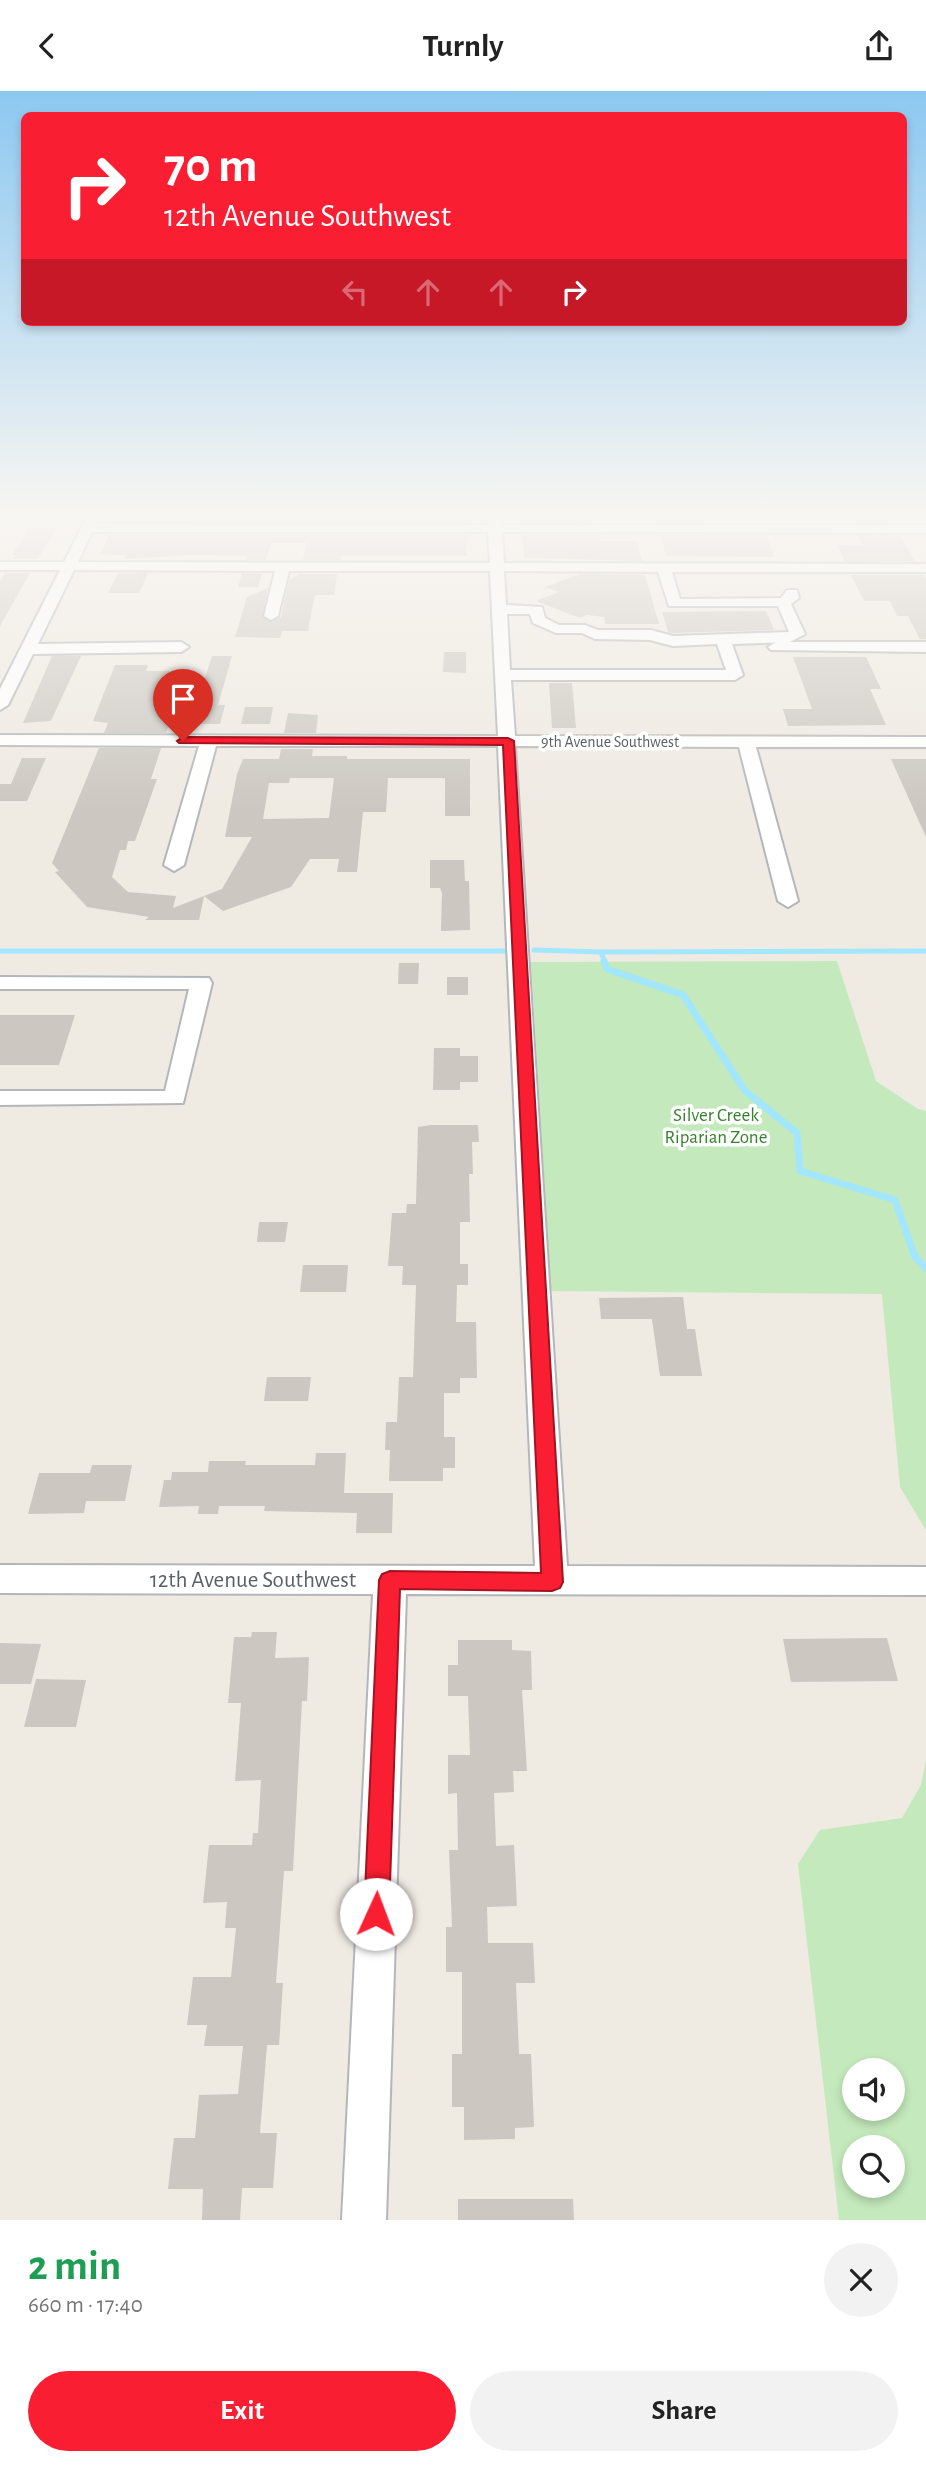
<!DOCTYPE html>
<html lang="en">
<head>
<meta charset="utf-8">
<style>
	body { margin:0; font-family:"Alegreya Sans",sans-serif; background:#f2f2f2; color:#222; height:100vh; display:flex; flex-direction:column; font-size:26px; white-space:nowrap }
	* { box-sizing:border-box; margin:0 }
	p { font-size:23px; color:#767676 }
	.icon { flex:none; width:38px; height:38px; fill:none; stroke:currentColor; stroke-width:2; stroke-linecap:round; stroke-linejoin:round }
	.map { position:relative; height:2129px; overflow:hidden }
	.side { display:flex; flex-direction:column; background:#fff; flex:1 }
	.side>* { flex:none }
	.hud { position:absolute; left:21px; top:21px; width:886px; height:214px; border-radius:10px; box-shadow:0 4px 10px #0003; background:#f91e32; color:#fff; overflow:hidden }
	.tools { position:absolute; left:842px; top:1967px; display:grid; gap:14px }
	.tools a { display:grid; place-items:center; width:63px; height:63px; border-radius:50%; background:#fff; box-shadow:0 4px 10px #0003; font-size:35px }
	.pin { position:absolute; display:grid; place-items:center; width:60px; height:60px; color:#fff; margin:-72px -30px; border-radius:50% 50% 50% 0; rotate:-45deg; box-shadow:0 0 7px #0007 }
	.pin .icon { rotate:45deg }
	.me { position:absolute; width:77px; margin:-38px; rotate:2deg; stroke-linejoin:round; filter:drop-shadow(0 0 5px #0008) }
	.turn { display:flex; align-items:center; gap:24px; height:147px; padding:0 28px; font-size:32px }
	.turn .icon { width:91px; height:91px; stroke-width:2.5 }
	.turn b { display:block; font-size:49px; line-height:60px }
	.lanes { display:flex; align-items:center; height:66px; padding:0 28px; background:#0003; justify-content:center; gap:35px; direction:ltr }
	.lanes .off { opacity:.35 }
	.round { display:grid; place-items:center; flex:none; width:74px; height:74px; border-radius:37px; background:#f2f2f2 }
	.head { display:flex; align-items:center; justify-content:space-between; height:119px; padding:0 28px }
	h1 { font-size:42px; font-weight:600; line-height:52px; color:#1e9e55 }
	.cta { display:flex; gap:14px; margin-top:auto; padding:14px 28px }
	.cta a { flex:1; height:80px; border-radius:42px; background:#f91e32; color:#fff; font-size:28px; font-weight:600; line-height:80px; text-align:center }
	.cta a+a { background:#f2f2f2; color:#222 }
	header { display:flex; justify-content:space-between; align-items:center; height:91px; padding:0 28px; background:#fff; font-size:32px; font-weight:600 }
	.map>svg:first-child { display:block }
</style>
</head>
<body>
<header><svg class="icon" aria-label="back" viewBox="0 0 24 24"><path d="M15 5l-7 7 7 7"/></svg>Turnly<svg class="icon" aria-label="share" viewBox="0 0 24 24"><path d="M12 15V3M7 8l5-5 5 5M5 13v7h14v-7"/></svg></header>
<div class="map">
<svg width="926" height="2129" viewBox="0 0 926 2129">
	<rect width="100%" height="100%" fill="#efeae2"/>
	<g fill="#c4e9bc" fill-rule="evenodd">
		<path d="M837 870 876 990 918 1018 926 1020V1439L900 1396 882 1203 551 1200 531 871Z"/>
		<path d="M926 1669V2129H839L798 1773 820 1739 902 1727 921 1694ZM892 1979V2018H854V1979ZM892 2056V2095H854V2056Z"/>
	</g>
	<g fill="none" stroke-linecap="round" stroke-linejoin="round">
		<g stroke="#a2e6ff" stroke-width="5">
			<path d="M534 859 601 861 605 872"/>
			<path d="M0 860H505"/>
			<path d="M601 861 926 860"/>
		</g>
		<path stroke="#a2e6ff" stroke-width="7" d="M604 870 607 878 683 904 745 1000 797 1042 800 1080 895 1109 915 1166 926 1177"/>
	</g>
	<g fill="#ccc7c1" fill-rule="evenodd">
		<path d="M185 422H259L257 430H309L310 427 408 422V424H467V431H149L150 427H185Z"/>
		<path d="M520 422H575L576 430 598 431H521Z"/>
		<path d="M656 422H699L702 431H658Z"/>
		<path d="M853 423H884L889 431H858Z"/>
		<path d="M29 437H56L38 468H13L15 464H12Z"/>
		<path d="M109 444H467V465H341L340 469H303L307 452H271L266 469H246L248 465 194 464 124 468 126 465 100 463Z"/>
		<path d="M522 444H600L601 450H636L642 470 524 467Z"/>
		<path d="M661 444H766L775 466 666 465Z"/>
		<path d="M857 444 900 445 915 470H845L837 454H862Z"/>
		<path d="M5 482H30L0 535V490Z"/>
		<path d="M118 482H148L139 502H108Z"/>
		<path d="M242 482 262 483 258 496H238Z"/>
		<path d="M300 483H337L334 504H315L308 540H282L280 547 235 546 247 506 268 497 262 526 272 531 281 526 289 489Z"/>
		<path d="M580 483 645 484 659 533H605L604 526 587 524 580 527 536 510 559 501 545 496Z"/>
		<path d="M851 484H923L926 488V548H920L908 525H897L890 510H864Z"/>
		<path d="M766 520 774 539 673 542 668 541 662 521Z"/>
		<path d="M444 561H466V582L443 581Z"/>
		<path d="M52 565H81L51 630 23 632Z"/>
		<path d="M212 565H232L218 614H225L220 633H169L166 642H104L108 632 93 630 115 574H148L146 580H170L167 587H205Z"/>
		<path d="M793 566H866L881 598H870L886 634 788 635 783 618H812Z"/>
		<path d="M549 592H572L576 637H552Z"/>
		<path d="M245 616H273L270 633H241Z"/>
		<path d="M288 622 318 624 316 642H284Z"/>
		<path d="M99 657H161L151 688H157L135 750H128L126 759H120L112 786 128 801 176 805 173 817 204 805 199 829H145L149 826 87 816 55 781 59 780 52 772Z"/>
		<path d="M281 658H313L312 665H347V668H470V725H445V687H388L386 721H363L357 781H337L339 768H310L291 796 223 820 204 805 222 798 252 746H225L237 683 243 668H279ZM290 687H334L329 727 263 728 269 692H289Z"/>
		<path d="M22 667H46L27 710H0V693H11Z"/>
		<path d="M891 668H926V746Z"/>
		<path d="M430 769H464L465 790H469L470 839 441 840 442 802 440 797H430Z"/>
		<path d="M399 872H419L418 893H398Z"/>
		<rect x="447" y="886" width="21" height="18"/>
		<path d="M0 924H75L59 974H0Z"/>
		<path d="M434 957H460V965H478V991H460V999H433Z"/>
		<path d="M431 1034H478L479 1051H472L473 1083H469L470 1131H460V1173H468V1194H457L456 1231H476L477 1287H460V1302H444V1346H455V1377H443V1390H389L390 1359H385L386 1331H397L399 1286H413L416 1194H402L403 1175H388L392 1122H406L407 1113H416L418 1036Z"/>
		<path d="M259 1131H288L285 1151H257Z"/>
		<path d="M303 1174H348L346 1201H300Z"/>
		<path d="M683 1206 687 1238H695L702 1285H660L652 1228H601L599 1207Z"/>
		<path d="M267 1286H311L308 1310H264Z"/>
		<path d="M316 1362H346L344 1402H393L392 1442H356L357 1422 264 1420 265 1415H219L218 1423H198L199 1415 159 1416 164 1389H171L172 1381H208L209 1370H246L245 1374H315Z"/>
		<path d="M92 1374H132L125 1410H86L84 1422 28 1423 39 1382H90Z"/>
		<path d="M252 1541H277L275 1567 309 1566 307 1610H302L293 1780H284L276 1892H283L279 1954H267L260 2042H277L273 2097H242L240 2129H202L203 2098H168L174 2047H195L199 2004 238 2003 243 1955H204L207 1934H187L193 1886H231L236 1837H225L227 1811 203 1812 209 1754H252L253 1742H258L261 1689 235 1690 241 1612H228L234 1546H251Z"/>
		<path d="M887 1547 898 1590 791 1591 783 1548Z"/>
		<path d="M458 1549H512V1559L531 1560 532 1599H522L527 1680H513L514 1701 494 1702 496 1755 514 1754 517 1815 487 1816 488 1852H533L535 1892H516L519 1963H531L534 2036 515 2037V2048L464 2049V2016H452V1963H462V1881H446V1836H452L449 1759H458L457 1702 448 1703V1664H470L468 1605H448V1574H458Z"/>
		<path d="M0 1552 41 1553 31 1593H0Z"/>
		<path d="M36 1588 86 1589 76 1636H24Z"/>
		<path d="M458 2108H573L574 2129H458Z"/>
	</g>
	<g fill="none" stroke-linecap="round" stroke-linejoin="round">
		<g stroke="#b3b7bb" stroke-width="4">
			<g id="minor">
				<path d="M89 422H101L96 433 488 434V422H500L501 434H926V442L502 441 504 472 926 473V481H672L680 508 781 507 787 499H797L799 507 791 513 805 543 790 551 732 553 743 584 735 589H511L515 645 926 646V656H756L798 810 788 816 778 810 739 656 515 655 567 1475 926 1476V1504L406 1503 386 2129H342L373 1503 0 1502V1474L535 1475 498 655H216L184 774 174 780 164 774 199 655 0 654V644L498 645 490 480H289L278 525 271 529 264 525 275 480 74 479 38 553 181 551 189 556 181 561 33 563 8 614 0 619V598L60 479H0V471H64ZM92 441H488L490 472 78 471ZM504 480 658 481 669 515H778L789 541 673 545 651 539H598L585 534H559L545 527 542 516 506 514ZM507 523H530L533 532 556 542H582L595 548 650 549 673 555 717 553 726 579H510Z"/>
				<path d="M776 551H926V561L771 559 768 556Z"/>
				<path d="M0 886 209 887 212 892 183 1012 0 1014V1000H165L189 898H0Z"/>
			</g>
		</g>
		<use href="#minor" fill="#fff" fill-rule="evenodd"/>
	</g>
	<linearGradient id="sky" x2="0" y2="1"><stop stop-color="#8cc8f1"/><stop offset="0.59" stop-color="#f8f6f2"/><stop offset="1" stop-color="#f8f6f2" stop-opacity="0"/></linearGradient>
	<rect width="926" height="720" fill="url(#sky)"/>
	<path fill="#f91e32" stroke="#a21420" stroke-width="2" d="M183 646 508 647 514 650 563 1491 560 1497 552 1500 400 1498 389 1823 385 1832 376 1835 368 1832 364 1823 379 1489 382 1483 390 1480 541 1482 503 654 179 652 177 650Z"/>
	<g text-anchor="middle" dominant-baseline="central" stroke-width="7" stroke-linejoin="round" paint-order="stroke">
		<g font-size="16" fill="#5b6165" stroke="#fff">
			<text x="610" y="651">9th Avenue Southwest</text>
		</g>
		<g font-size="19" fill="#37822c" stroke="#fff">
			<text x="716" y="1024">Silver Creek<tspan x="716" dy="22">Riparian Zone</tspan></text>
		</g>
		<g font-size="23" fill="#5b6165" stroke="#fff">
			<text x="253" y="1489">12th Avenue Southwest</text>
		</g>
	</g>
</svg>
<div class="tools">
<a><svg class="icon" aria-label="sound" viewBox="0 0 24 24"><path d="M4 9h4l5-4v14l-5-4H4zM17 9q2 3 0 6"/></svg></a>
<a><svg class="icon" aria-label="search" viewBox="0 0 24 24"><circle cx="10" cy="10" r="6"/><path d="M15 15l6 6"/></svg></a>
</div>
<div class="pin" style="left:183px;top:650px;background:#d93025"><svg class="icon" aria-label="arrive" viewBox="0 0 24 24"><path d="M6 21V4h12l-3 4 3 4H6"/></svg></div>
<svg class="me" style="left:376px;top:1823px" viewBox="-20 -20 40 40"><circle r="19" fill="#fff"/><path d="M0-13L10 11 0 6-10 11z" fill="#f91e32"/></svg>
<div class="hud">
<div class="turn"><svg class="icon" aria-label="right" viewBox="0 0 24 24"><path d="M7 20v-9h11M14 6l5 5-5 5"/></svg><div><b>70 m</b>12th Avenue Southwest</div></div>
<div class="lanes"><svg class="icon off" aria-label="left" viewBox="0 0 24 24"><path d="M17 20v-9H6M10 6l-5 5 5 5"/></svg><svg class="icon off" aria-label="ahead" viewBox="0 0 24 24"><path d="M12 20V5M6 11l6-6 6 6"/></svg><svg class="icon off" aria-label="ahead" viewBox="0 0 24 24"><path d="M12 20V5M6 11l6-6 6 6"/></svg><svg class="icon" aria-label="right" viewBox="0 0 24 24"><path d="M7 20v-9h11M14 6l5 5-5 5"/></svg></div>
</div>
</div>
<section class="side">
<div class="head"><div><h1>2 min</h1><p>660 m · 17:40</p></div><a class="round"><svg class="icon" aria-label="close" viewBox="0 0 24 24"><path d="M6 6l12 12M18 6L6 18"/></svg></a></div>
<div class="cta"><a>Exit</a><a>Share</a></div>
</section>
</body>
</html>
